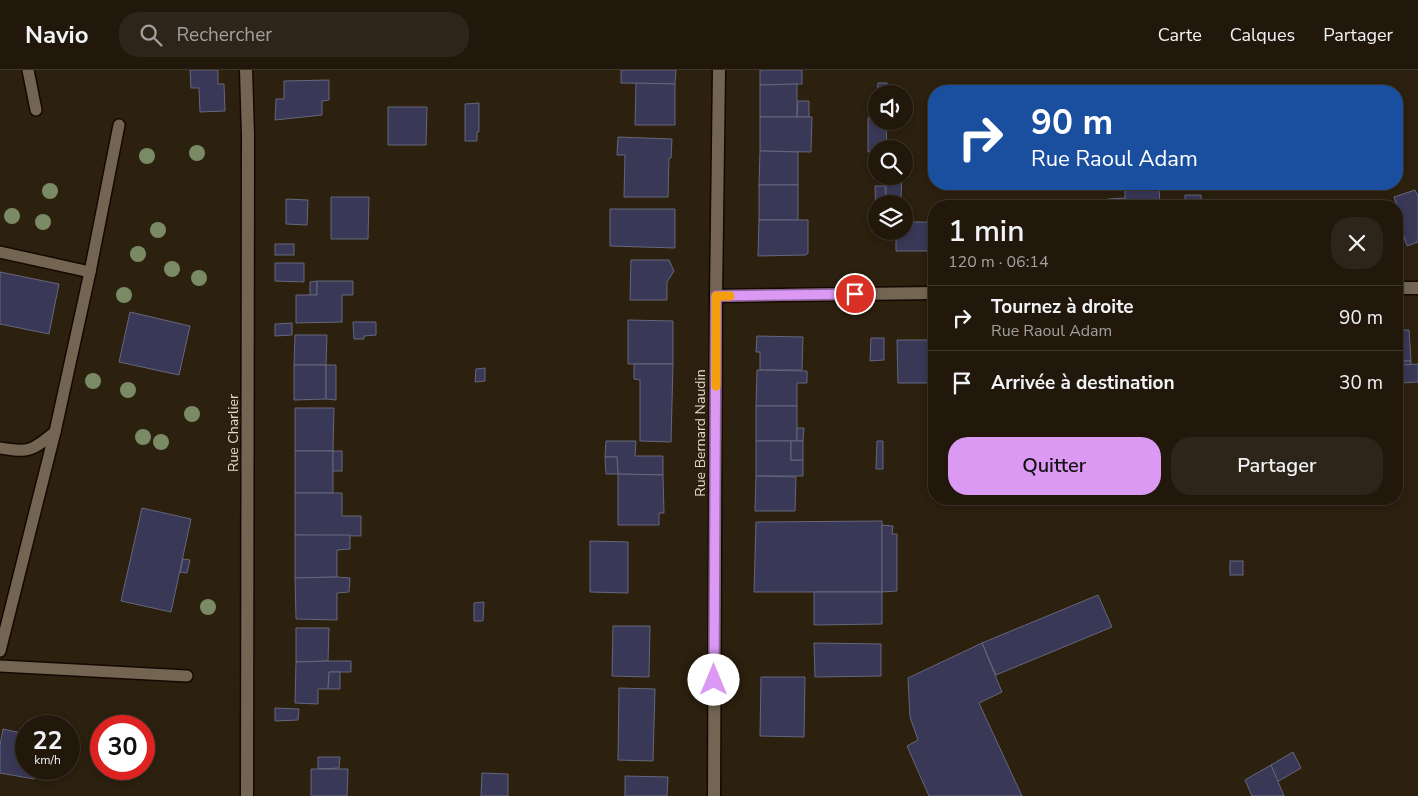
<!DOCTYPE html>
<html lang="fr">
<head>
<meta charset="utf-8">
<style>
	body { margin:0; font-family:"Nunito Sans",sans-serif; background:#2d2519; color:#f1f3f6; height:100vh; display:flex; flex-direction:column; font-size:19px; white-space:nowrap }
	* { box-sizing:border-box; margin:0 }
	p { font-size:16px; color:#a2a09d }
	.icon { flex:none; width:28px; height:28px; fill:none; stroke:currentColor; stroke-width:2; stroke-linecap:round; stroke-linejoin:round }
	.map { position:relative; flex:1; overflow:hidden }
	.drawer { position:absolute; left:928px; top:130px; width:475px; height:305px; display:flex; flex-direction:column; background:#21180b; border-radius:20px; box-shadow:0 2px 8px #0003,0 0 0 1px #3e372c }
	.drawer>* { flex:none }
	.banner { position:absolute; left:928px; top:15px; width:475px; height:105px; border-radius:20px; box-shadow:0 2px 8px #0003,0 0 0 1px #3e372c; background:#1a4fa0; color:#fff; overflow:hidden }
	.tools { position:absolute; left:868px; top:15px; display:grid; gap:10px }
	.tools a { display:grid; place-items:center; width:45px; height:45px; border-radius:50%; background:#21180b; box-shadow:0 2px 8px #0003,0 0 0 1px #3e372c; font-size:25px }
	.speed { position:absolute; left:15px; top:645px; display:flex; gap:10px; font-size:25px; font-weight:700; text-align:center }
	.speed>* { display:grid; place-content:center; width:65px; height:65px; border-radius:50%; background:#21180b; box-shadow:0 2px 8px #0003,0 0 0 1px #3e372c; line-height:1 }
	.speed small { font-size:12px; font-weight:400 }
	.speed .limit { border:8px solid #d22; background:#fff; color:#111 }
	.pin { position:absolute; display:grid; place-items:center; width:42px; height:42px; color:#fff; margin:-21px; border:2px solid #fff; border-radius:50%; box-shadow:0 1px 5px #0007 }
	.me { position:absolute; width:55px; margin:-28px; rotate:0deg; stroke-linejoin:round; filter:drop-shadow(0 0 4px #0008) }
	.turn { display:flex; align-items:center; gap:18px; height:105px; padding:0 20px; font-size:22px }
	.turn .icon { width:65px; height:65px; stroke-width:2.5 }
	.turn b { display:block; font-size:35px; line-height:42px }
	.round { display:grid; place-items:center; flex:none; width:52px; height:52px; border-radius:20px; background:#2d2519 }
	.head { display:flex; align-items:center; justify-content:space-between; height:85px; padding:0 20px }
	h1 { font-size:30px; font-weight:600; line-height:38px }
	.action { display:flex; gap:10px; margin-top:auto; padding:10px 20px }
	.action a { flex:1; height:58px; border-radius:20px; background:#dc99f4; color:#111; font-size:20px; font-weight:600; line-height:58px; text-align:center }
	.action a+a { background:#2d2519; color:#f1f3f6 }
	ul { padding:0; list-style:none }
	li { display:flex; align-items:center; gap:15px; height:65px; padding:0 20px; border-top:1px solid #3e372c }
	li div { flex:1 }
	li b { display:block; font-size:19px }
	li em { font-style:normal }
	header { display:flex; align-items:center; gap:30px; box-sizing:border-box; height:70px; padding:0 25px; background:#21180b; border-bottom:1px solid #3e372c }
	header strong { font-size:24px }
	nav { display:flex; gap:28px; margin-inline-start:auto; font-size:18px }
	.search { width:350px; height:45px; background:#2d2519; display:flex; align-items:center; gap:12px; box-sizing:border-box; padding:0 18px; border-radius:20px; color:#a2a09d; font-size:19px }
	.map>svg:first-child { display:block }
</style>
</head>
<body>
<header>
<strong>Navio</strong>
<div class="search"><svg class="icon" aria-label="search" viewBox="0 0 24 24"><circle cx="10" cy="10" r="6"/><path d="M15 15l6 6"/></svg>Rechercher</div>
<nav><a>Carte</a><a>Calques</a><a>Partager</a></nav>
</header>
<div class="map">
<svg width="1418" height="726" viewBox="0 0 1418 726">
	<rect width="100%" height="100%" fill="#2c200f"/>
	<g fill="#393857" stroke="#66667c">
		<path d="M190 0H218V14H224L225 41 200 42 199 18H191Z"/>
		<path d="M621 0H676L675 14 621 13Z"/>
		<path d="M760 0H802V14L760 15Z"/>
		<path d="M329 10V30L322 31V45L275 50 276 29H284V11Z"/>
		<path d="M636 13 675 14V55H635Z"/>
		<path d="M878 13H887V24H877Z"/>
		<path d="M797 14V47H760V15Z"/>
		<path d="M798 31H809V47H797Z"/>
		<path d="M479 33V62H477V71H465V34Z"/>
		<path d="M388 37H427L426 75H388Z"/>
		<path d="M760 47H812L811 82 760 81Z"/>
		<path d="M868 48H876V51H886L887 79H876V82H868Z"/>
		<path d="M618 67 672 69 671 88H669L668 127H624L625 85H617Z"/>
		<path d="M760 81 798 82V115H759Z"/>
		<path d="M886 106H902L901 128 886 129Z"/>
		<path d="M1125 114H1138V116H1159L1160 136H1125Z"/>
		<path d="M1202 114H1224L1223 117H1202Z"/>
		<rect x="759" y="115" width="39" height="35"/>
		<path d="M875 116H885L886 134H876V150Z"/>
		<path d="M1415 120 1418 126V172L1407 176 1396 143 1399 142 1394 127Z"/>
		<path d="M1185 125H1201L1202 136H1185Z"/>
		<path d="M331 127H369L368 169H331Z"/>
		<path d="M1125 128V136H1108V129Z"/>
		<path d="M286 129 308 130 307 155 286 154Z"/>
		<rect x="1346" y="131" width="41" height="5"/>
		<path d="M1328 134V136H1286V135Z"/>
		<rect x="1244" y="135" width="42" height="1"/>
		<path d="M610 139H675V178L610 176Z"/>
		<rect x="932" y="141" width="2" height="40"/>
		<path d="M759 150H808V183L806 185 758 186Z"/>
		<path d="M904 152H932V181H896V161H904Z"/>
		<rect x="275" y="174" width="19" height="11"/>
		<path d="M631 190H669L674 201 667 212V230H630Z"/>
		<path d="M275 193H304V212L275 211Z"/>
		<path d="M0 202 59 214 49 264 0 254Z"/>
		<path d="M317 211V225H310V212Z"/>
		<path d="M317 211H353V225H342V252L296 253V225H317Z"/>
		<path d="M130 242 190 256 179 305 119 292Z"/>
		<path d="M628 250 673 251V294H628Z"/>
		<path d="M353 252H376V265L364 266V269H354Z"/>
		<path d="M292 253V265L275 266V254Z"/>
		<path d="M1396 260H1409L1411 291H1396Z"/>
		<path d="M295 265H327L326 295H294Z"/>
		<path d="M757 266 803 267 802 300H760V282H756Z"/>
		<path d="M933 266H934L933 313Z"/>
		<path d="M871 268H884V290L870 291Z"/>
		<path d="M897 270H933V313H898Z"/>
		<path d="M1400 291H1411V295H1399Z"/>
		<path d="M634 294H673L671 372 640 371V310L634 309Z"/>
		<path d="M1418 294V312L1401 313 1399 295Z"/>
		<path d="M294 295H326V329L294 330Z"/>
		<path d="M326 295H336V330L326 329Z"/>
		<path d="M485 298V311L475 312 476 299Z"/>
		<path d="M757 300 807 301V313H797V336H756Z"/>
		<rect x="756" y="336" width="41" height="35"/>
		<path d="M295 338H334L333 381H295Z"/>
		<path d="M797 358H804L803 371H797Z"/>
		<path d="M606 371H636L635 386H663V405L618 404 617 387H605Z"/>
		<path d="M756 371H791V390H803V406H756Z"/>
		<rect x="791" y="371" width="12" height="19"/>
		<path d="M877 371H883V399H876Z"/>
		<rect x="295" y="381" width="38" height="42"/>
		<rect x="333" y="381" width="9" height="20"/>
		<path d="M605 387H617L618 404H606Z"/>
		<path d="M618 404 663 405 664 443H659V455H618Z"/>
		<path d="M756 406 796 407 795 441H755Z"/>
		<path d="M295 423H342V446H361V466L295 465Z"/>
		<path d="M142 438 191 449 171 542 121 531Z"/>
		<path d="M882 451V522H754L756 452Z"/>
		<path d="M882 455 893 456 892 464H897V521L882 522Z"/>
		<path d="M295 465H350V479L337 480V507L295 508Z"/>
		<path d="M590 471 628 472V523L590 522Z"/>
		<path d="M183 489 190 490 187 503 180 502Z"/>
		<rect x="1230" y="491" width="13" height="14"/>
		<path d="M337 507 350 508 349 522 337 523V550L296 549 295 508Z"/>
		<path d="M814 522H882V554L814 555Z"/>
		<path d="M1098 525 1112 557 996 605 982 573Z"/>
		<path d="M484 532 483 551H474V533Z"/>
		<path d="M613 556H650L649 607 612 606Z"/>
		<path d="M296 558H329L328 591 296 592Z"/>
		<path d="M814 573 881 574V606L815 607Z"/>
		<path d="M982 573 1002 622 979 633 1022 726H929L907 676 918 670 910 647 908 608Z"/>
		<path d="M328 591H351V602H329L328 619H318V634L295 633 296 592Z"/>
		<path d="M329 602H340V619H328Z"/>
		<path d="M761 607H805L804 667 760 666Z"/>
		<path d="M619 618 655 619 653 691 618 690Z"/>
		<path d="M275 638 299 639 298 650 275 651Z"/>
		<path d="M3 659 26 664V699H36L34 709 0 703V675Z"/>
		<path d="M1293 682 1301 698 1277 712 1271 695Z"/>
		<path d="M318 687H340L339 698 318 699Z"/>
		<path d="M1271 695 1284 726H1252L1245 710Z"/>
		<path d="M311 699H348L347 726H311Z"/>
		<path d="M482 703 508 704V726H481Z"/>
		<path d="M625 706 668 707 667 726H625Z"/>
	</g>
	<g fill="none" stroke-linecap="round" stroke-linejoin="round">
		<g stroke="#140900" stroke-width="14">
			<g id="service">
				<path d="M28 0 36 40"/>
				<path d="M0 182 90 202"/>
				<path d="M0 378C29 383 32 381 55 362L90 202 119 55"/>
				<path d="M0 581 55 362"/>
				<path d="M0 596 187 606"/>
			</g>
		</g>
		<g stroke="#140900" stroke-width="15">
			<g id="minor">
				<path d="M246 0 248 65 247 726"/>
				<path d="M1396 218H1418"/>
				<path d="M716 226 934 223"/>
				<path d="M714 726 716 226 719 0"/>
			</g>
		</g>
		<use href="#service" stroke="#736552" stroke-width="11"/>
		<use href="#minor" stroke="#736552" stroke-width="12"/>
	</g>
	<g fill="#798a65">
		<circle cx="197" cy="83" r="8"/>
		<circle cx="147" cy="86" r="8"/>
		<circle cx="50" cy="121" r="8"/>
		<circle cx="12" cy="146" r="8"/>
		<circle cx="43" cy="152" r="8"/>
		<circle cx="158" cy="160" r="8"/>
		<circle cx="138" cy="184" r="8"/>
		<circle cx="172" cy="199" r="8"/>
		<circle cx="199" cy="208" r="8"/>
		<circle cx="124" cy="225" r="8"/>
		<circle cx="93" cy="311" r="8"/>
		<circle cx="128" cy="320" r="8"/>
		<circle cx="192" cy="344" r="8"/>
		<circle cx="143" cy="367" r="8"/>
		<circle cx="161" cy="372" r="8"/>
		<circle cx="208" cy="537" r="8"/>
	</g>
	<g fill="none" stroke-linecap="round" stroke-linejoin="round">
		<g stroke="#8f639f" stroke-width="12">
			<path id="route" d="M714 610 716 226 855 224"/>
		</g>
		<use href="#route" stroke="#dc99f4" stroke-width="9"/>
		<path stroke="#f59e0b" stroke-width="9" d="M716 316V226H730"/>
	</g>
	<g text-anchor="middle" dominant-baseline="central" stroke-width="5" stroke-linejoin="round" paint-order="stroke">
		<g font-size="14" fill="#e2d9cf" stroke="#2c200f">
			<text transform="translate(233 363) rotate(-90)">Rue Charlier</text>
			<text transform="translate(700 363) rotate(-90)">Rue Bernard Naudin</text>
		</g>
	</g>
</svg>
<div class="tools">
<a><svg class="icon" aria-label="sound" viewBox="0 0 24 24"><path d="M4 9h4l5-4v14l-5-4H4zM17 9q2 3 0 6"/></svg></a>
<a><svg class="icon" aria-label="search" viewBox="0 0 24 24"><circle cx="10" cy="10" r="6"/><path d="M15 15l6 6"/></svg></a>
<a><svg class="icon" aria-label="layers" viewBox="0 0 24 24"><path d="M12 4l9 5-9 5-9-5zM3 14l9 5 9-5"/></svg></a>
</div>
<div class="speed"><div>22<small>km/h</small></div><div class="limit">30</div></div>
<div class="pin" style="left:855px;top:224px;background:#d93025"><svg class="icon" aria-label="arrive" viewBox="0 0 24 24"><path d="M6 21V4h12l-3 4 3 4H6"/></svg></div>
<svg class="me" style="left:714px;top:610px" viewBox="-20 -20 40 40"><circle r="19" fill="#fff"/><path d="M0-13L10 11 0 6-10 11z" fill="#dc99f4"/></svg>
<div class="banner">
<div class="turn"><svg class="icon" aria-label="right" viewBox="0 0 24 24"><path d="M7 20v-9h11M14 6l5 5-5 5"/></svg><div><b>90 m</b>Rue Raoul Adam</div></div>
</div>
<section class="drawer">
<div class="head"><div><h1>1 min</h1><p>120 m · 06:14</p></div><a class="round"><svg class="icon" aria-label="close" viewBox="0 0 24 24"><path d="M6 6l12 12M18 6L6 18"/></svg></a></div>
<ul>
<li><svg class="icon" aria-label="right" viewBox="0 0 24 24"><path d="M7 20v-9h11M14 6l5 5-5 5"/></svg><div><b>Tournez à droite</b><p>Rue Raoul Adam</p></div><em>90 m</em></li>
<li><svg class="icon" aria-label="arrive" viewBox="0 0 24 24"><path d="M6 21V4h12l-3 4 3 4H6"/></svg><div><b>Arrivée à destination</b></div><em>30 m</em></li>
</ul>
<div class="action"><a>Quitter</a><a>Partager</a></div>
</section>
</div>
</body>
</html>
